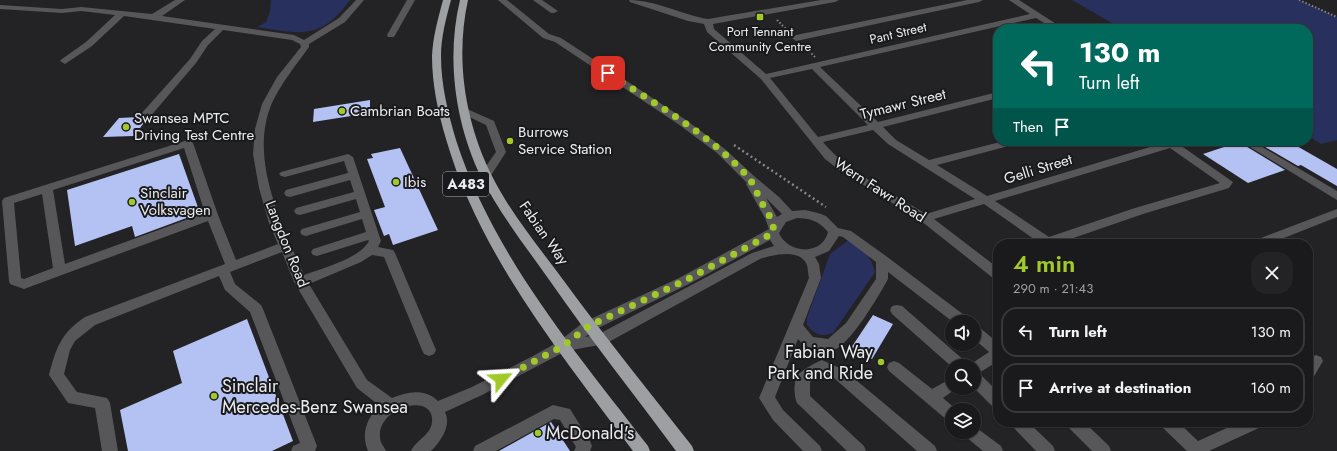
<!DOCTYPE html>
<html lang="en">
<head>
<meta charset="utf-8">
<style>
	body { margin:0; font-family:Jost,sans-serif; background:#232325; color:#f1f3f6; height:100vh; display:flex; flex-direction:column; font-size:15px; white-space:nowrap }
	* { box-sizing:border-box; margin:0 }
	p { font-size:13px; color:#9fa1a3 }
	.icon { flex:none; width:22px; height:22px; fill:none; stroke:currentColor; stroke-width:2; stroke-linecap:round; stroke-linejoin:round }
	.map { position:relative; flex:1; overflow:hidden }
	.drawer { position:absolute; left:993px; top:239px; width:320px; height:188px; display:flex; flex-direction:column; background:#1a1a1c; border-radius:16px; box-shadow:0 1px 3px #0004,0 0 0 1px #38383b }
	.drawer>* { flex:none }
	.guide { position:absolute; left:993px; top:24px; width:320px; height:122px; border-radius:16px; box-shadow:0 1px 3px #0004,0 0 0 1px #38383b; background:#00695c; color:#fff; overflow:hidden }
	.buttons { position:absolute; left:945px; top:315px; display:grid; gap:8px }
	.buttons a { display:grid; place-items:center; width:36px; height:36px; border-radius:50%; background:#1a1a1c; box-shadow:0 1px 3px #0004,0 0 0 1px #38383b; font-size:20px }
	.pin { position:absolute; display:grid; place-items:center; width:34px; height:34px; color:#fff; margin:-17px; border-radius:8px; box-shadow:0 2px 6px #0006 }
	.me { position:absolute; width:44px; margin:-22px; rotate:63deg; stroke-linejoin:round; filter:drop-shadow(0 0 3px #0008) }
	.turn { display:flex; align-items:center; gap:14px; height:84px; padding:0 20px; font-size:18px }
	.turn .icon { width:52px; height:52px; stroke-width:2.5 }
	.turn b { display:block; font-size:28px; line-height:34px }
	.then { display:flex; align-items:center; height:38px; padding:0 20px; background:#0003; gap:8px; font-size:15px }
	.round { display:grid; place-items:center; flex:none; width:42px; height:42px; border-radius:16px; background:#232325 }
	.overview { display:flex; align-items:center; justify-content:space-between; height:68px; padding:0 20px }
	h1 { font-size:24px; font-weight:600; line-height:30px; color:#a1c92a }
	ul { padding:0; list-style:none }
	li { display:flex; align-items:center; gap:12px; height:50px; margin:0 8px 6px; padding:0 12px; border:2px solid #38383b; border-radius:16px }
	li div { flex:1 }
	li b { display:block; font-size:15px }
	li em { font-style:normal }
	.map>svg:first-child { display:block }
</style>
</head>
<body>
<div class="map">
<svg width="1337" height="451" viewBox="0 0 1337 451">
	<rect width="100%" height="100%" fill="#232326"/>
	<g fill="#28305d">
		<path d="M271 0H350C321 40 301 34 257 27L266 22 270 11Z"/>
		<path d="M1072 0H1298L1337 17V140L1321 144 1308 136V29H1122Z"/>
		<path d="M849 240C862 248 871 256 875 272L833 333C821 337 815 335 807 325V318L830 254Z"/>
	</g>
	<g fill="#b4c1f3">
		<path d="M370 100V113L313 122 314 109Z"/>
		<path d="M139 117 146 120 134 136 103 137 119 118Z"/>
		<path d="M1255 141H1288L1337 169V186L1301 165 1298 166Z"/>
		<path d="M1239 142 1285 170 1248 183 1203 154Z"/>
		<path d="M400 148 438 230 393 245 389 234 384 236 374 210 385 207 367 159 373 158 371 154Z"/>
		<path d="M179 154 200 213 135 237 132 226 75 246 67 190Z"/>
		<path d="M873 315 893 324 872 359 851 348Z"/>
		<path d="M247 319 293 441 272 451H128L120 410 182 383 173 351Z"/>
		<path d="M551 422 570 451H499Z"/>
	</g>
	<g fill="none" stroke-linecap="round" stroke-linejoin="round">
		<g stroke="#858587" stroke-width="2" stroke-dasharray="1.5 2" stroke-linecap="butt">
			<path d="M1299 0 1337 17"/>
			<path d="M777 20 789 32"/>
			<path d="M804 46 815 57"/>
		</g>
		<path stroke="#858587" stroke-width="2.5" stroke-dasharray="2 3" stroke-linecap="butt" d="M734 145 826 207"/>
		<g fill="#575759" fill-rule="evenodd">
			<path d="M175 0H185L162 16 294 35 304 40 339 18 356 0H364L345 22 309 44V47C296 65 282 82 272 103 248 158 282 225 304 275 323 268 359 259 369 241L368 240 317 256 313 255 311 252 313 249 366 232 362 219 306 236 302 235 300 232 302 229 360 212 356 199 300 215 296 214 294 211 296 208 354 192 350 180 290 197 286 196 284 193 286 190 348 173 344 161 285 177 281 176 279 174 281 172 348 154 353 157 381 241 378 247 393 250 395 253 436 350 434 354 429 356 424 354 422 350 384 257 372 255 361 262 309 284 367 380 392 398C407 392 424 388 438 401L472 387 533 356 558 342 584 322 679 278 769 229 765 218 746 184 747 183 717 153 678 124 555 42 543 38 498 0H507L549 34 561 38 686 120 725 149 754 176 779 197 792 211 805 210 818 213 826 216 838 228 851 231 886 256 968 318 970 322H953L888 272V279C880 294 848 349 831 351 827 351 823 350 819 349 809 348 804 346 798 339L775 397 783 410 820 446 822 451H803L773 420 759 398 809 278C808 274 808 269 807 265 800 248 773 255 760 259L605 344 566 351 482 395 445 412C452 426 440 442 431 451H411C416 440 431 435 432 422 435 391 377 407 380 437 380 443 384 446 386 451H368C361 434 366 418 380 406L357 388 294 282 282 252 230 272 235 284 261 305 263 309 317 446 315 451H291L293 446 300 443 250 312 225 290 219 276 95 325 75 341 70 350 64 374 77 392 107 398 110 403 118 451H102L95 408 68 403 49 375C56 348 61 333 85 317L225 264 208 221 24 289 10 284 9 281 2 201 4 198 188 140 193 143 218 215 236 260 278 244 269 223 259 188 253 154 255 129 262 104 277 77 301 47 300 44 292 40 223 30 208 45 196 63 149 118 145 119 140 116 141 114 190 59 202 41 215 29 124 16 92 46 65 64 60 61 62 59 86 42 115 15 81 11 62 13 0 9V5L62 9 81 7 152 14ZM184 148 205 213 65 264 53 190ZM42 194 53 268 24 279 21 278 14 203ZM766 198 782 214 777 217ZM797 218C810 218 819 221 828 232 822 256 788 254 779 233L786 222ZM839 236 843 237 876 262V279L846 323 828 339 813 337 803 325 821 278 819 264 815 257 829 251ZM770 240 774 246 752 253 597 335 585 337 594 330 689 284Z"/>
			<path d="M407 0H415L394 37H388L387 35Z"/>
			<path d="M533 0H542L558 11 554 13H551Z"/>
			<path d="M629 0C656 0 682 15 708 19L821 0H839L835 2 713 24 714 29 766 74 1030 14 1009 0H1019L1064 29H1054L1036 18 820 67 878 122 998 92V98L883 127 896 140 929 160 1004 141H1021L1020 143 937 165 987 196 1170 141H1188L1187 143 1180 145 1233 182 1229 188 1143 214 1056 244H1041L984 204 934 219 998 268V280L993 278 921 221 838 169 825 159 761 79 707 32 704 24 688 21 630 2ZM812 69 868 125 818 137 770 78ZM873 130 888 144 975 199 926 214C894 194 846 171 823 142ZM1170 148 1220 183 1135 208 1049 237 995 201Z"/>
			<path d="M967 0H983L979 2 796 41 792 38 796 35Z"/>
			<path d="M465 108 494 121 506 152 490 177H482L480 175 496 152 486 125 461 113 460 111 461 109Z"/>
			<path d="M1240 141H1252L1337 191V200Z"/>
			<path d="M1337 209V217L1269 244H1251L1253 241Z"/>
			<path d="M897 305 902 306 966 362 968 366 989 352 974 339V326L979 327 998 343V361L979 373 998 392V409L993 407 974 388V366L952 367 892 314 890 310 892 306Z"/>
			<path d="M1316 355 1321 357 1323 361 1313 378 1308 380C1308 370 1305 359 1316 355Z"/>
			<path d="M822 360 844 370 935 446 937 451H917L834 378 823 373 810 382V396L864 446 866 451H847L797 403C794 397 793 381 798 375 803 369 815 363 822 360Z"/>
			<path d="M894 361 899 363 932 389 952 378V388H957L943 398 957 410H952V422L947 420 889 371 887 367 889 363Z"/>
			<path d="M553 405 570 409 590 441 592 446 590 451H574L576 447 560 420 554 419 496 451H473L475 446Z"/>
			<path d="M1010 422H1028L1053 446 1055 451H1036L1013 427Z"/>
			<path d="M1065 422H1084L1109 446 1111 451H1092L1068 427Z"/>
			<path d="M1159 422H1178L1198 441 1240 422H1264L1261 427 1209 451H1187L1162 427Z"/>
			<path d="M974 426 1001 446 1003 451H983L966 437 964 432H974Z"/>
		</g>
		<g fill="#9e9fa2" fill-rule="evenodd">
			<path d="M443 0H451C446 19 441 37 441 56 441 85 448 113 456 140 493 255 575 351 648 446L650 451H633C561 354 480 256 446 139 438 112 432 84 432 56 433 36 438 19 443 0Z"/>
			<path d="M460 0H468C455 59 465 122 492 176 511 214 539 247 564 281 605 337 649 391 692 446L694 451H676C634 394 590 339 550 281 526 247 500 214 481 177 455 123 446 58 460 0Z"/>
		</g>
	</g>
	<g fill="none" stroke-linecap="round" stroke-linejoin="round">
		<path stroke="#a1c92a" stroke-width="7" stroke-dasharray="0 12.6" d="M501 379 563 346 589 326 684 281 773 233C775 222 768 214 763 205 758 197 755 186 749 178 711 135 655 104 608 73"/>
	</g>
	<g fill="#a1c92a" stroke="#191a1d" stroke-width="1.5">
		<rect x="756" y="13" width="8" height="8" rx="2"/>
		<circle cx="342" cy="111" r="4"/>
		<circle cx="126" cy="127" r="4"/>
		<circle cx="510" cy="141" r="4"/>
		<circle cx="396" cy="182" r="4"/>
		<circle cx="132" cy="202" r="4"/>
		<circle cx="881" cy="362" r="4"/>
		<circle cx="214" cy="396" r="4"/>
		<circle cx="538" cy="433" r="4"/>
	</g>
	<g text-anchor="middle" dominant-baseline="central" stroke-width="4" stroke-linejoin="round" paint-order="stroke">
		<g font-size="13" fill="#ececee" stroke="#191a1d">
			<text x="760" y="31">Port Tennant<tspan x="760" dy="15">Community Centre</tspan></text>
		</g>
		<g font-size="13" fill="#ececee" stroke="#191a1d">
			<text transform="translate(898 33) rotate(-13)">Pant Street</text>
		</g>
		<rect fill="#191a1d" stroke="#adadaf" stroke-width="1" x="443" y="172" width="46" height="24" rx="3"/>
		<g font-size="14" font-weight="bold" fill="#ececee">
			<text x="466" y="184">A483</text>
		</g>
		<g font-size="15" fill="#ececee" stroke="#191a1d">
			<text transform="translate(903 104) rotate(-14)">Tymawr Street</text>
			<text transform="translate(1038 169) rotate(-17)">Gelli Street</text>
			<text transform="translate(880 190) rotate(33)">Wern Fawr Road</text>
			<text transform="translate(544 233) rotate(55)">Fabian Way</text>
			<text transform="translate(287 244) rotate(68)">Langdon Road</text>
		</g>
		<g font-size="15" fill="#ececee" stroke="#191a1d" text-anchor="start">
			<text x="350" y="111">Cambrian Boats</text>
			<text x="134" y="118">Swansea MPTC<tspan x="134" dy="17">Driving Test Centre</tspan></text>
			<text x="518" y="132">Burrows<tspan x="518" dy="17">Service Station</tspan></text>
			<text x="404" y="182">Ibis</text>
			<text x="140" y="193">Sinclair<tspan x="140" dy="17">Volksvagen</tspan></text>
		</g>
		<g font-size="18" fill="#ececee" stroke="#191a1d" text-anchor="start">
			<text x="873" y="352" text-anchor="end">Fabian Way<tspan x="873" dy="21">Park and Ride</tspan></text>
			<text x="222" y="386">Sinclair<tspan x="222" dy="21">Mercedes-Benz Swansea</tspan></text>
			<text x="546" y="433">McDonald's</text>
		</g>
	</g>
</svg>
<div class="buttons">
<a><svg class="icon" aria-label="sound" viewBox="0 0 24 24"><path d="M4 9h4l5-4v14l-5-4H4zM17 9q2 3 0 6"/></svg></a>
<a><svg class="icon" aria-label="search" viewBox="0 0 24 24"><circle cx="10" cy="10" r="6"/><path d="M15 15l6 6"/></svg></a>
<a><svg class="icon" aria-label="layers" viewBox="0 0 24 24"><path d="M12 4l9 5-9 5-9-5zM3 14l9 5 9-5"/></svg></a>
</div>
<div class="pin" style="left:608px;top:73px;background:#d93025"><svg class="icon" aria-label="arrive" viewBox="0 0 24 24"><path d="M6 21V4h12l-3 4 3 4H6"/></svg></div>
<svg class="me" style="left:501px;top:379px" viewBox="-20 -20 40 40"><path d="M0-17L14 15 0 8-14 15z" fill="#a1c92a" stroke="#fff" stroke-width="4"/></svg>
<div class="guide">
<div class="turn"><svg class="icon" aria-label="left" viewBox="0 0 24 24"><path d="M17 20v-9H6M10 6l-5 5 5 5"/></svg><div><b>130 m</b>Turn left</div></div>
<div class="then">Then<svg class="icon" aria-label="arrive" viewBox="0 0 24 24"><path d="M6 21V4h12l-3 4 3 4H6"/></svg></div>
</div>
<section class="drawer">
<div class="overview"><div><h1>4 min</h1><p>290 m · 21:43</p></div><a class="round"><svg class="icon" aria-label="close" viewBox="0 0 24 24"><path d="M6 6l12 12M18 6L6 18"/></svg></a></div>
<ul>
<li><svg class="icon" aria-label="left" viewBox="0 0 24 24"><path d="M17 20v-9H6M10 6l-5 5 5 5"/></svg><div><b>Turn left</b></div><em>130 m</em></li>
<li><svg class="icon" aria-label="arrive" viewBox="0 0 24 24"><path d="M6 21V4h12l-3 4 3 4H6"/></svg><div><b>Arrive at destination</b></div><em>160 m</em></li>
</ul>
</section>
</div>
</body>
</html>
